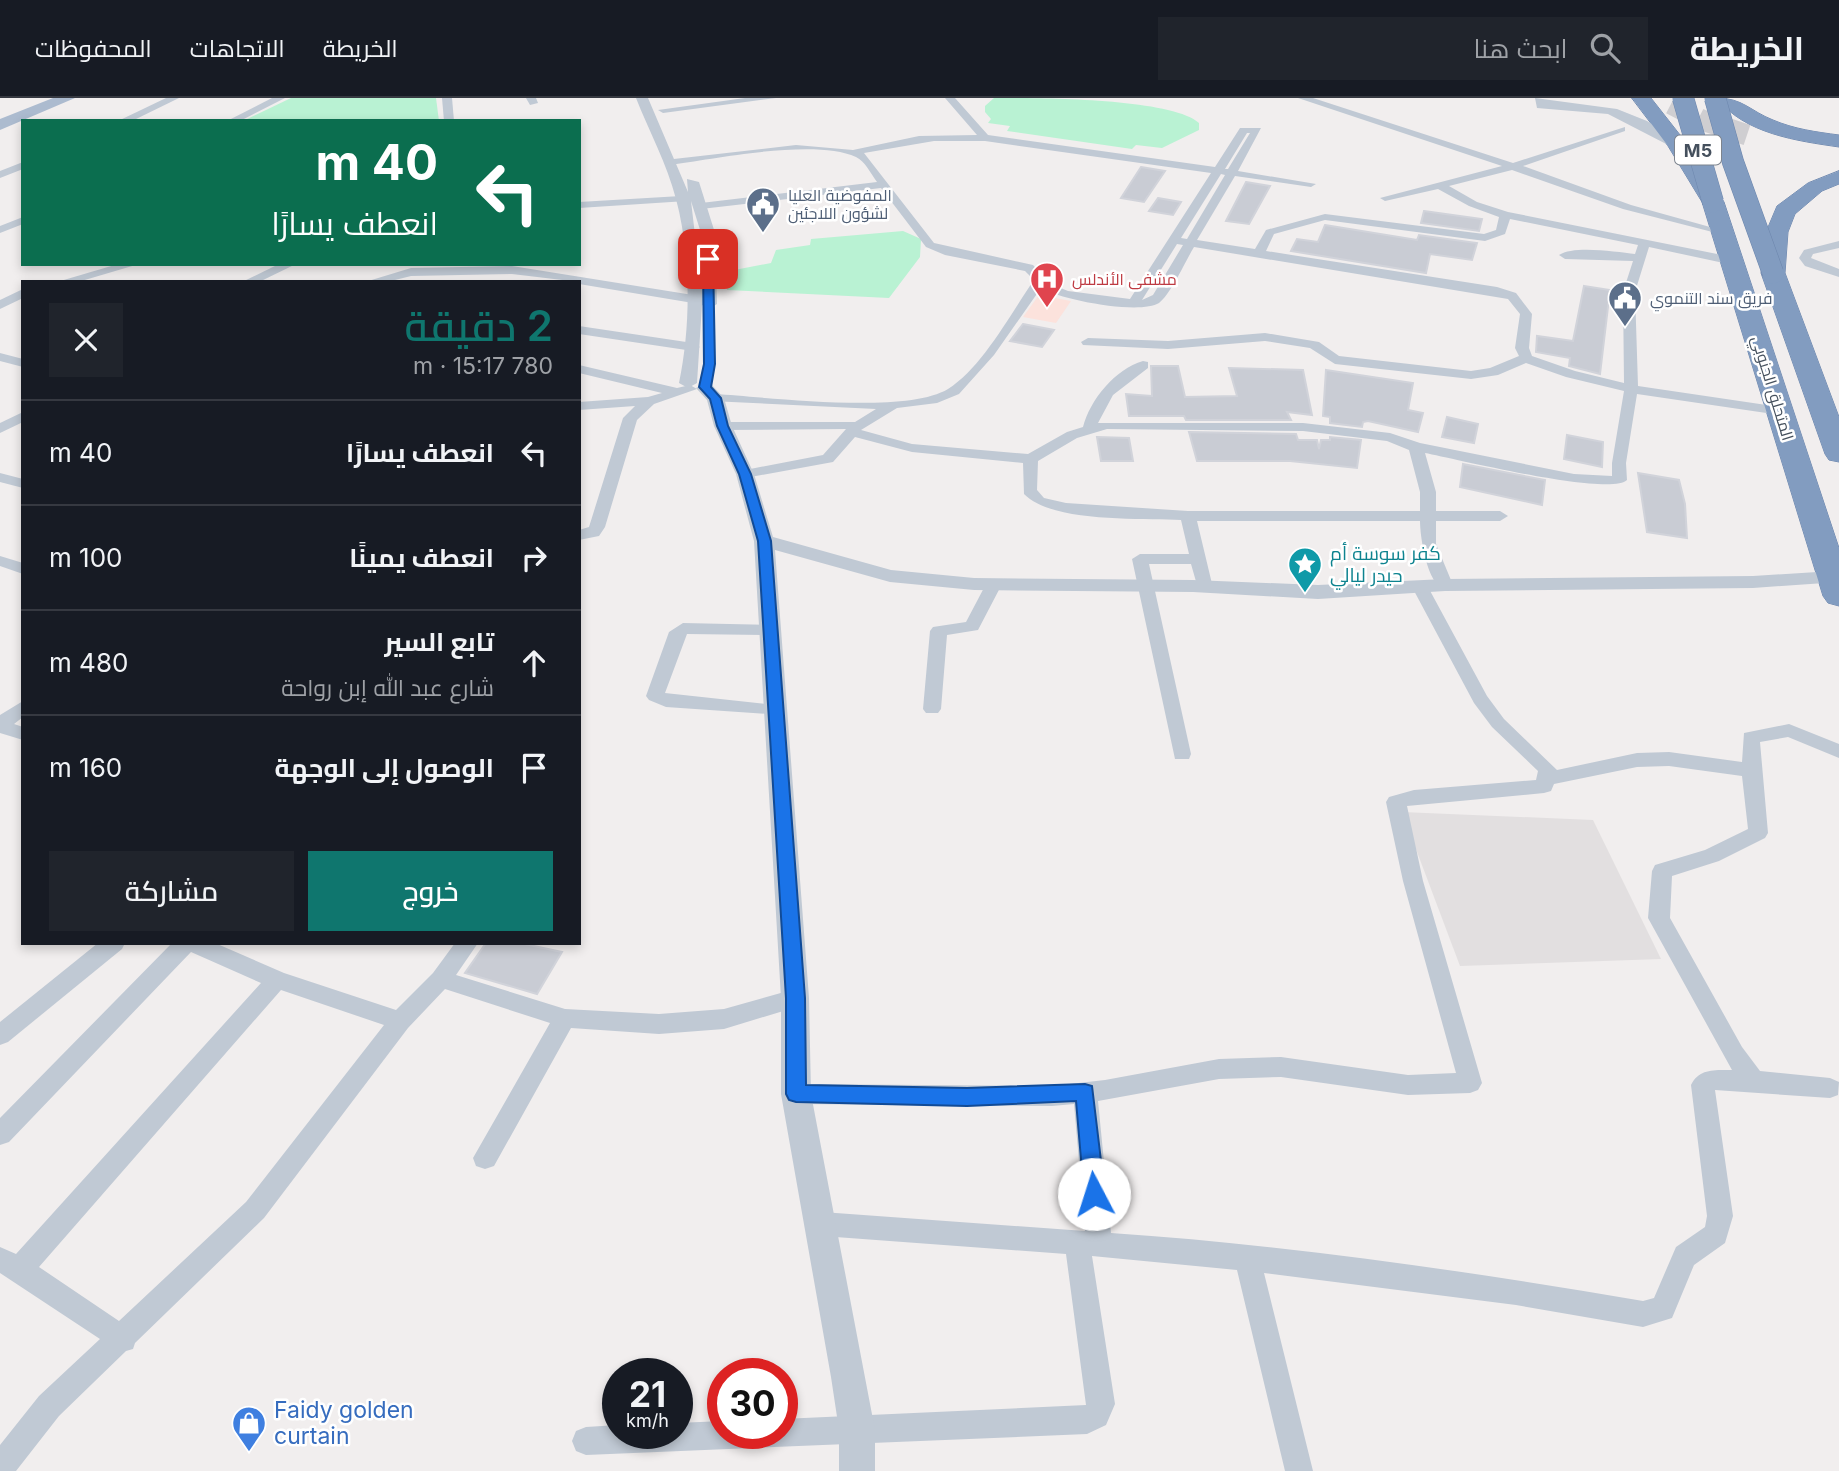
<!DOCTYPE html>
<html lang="ar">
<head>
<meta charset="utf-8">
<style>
	body { margin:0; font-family:Inter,Cairo,sans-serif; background:#20242c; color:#f1f3f6; direction:rtl; height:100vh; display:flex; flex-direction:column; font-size:26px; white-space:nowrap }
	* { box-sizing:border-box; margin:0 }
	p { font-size:23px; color:#9ea1a6 }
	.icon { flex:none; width:38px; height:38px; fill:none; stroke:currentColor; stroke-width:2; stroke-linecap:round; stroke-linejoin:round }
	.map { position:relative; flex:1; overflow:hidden; direction:ltr }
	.panel { position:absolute; left:21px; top:182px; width:560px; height:665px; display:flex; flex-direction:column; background:#171b24; border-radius:0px; box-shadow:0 4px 10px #0003; direction:rtl }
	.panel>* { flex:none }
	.guide { position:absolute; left:21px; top:21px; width:560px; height:147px; border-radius:0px; box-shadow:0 4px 10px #0003; direction:rtl; background:#0b6e4f; color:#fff; overflow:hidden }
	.speed { position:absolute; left:602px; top:1260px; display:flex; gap:14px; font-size:35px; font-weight:700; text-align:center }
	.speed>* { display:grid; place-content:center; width:91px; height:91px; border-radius:50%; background:#171b24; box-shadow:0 4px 10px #0003; line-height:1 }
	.speed small { font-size:18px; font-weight:400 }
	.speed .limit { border:10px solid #d22; background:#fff; color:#111 }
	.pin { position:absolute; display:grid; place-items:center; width:60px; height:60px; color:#fff; margin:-30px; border-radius:14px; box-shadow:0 4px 10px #0006 }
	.me { position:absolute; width:77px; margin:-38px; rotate:355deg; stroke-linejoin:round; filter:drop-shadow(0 0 5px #0008) }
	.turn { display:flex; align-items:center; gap:24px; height:147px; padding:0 28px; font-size:32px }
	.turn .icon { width:91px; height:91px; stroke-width:2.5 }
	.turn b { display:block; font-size:49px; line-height:60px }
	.round { display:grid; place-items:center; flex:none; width:74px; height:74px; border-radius:0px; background:#20242c }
	.summary { display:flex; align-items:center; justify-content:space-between; height:119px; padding:0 28px }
	h1 { font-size:42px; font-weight:600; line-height:52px; color:#0f766e }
	.button { display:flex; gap:14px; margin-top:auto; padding:14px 28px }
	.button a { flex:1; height:80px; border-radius:0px; background:#0f766e; color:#fff; font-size:28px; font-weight:600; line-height:80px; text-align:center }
	.button a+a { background:#20242c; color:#f1f3f6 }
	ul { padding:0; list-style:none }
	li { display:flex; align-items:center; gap:21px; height:105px; padding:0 28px; border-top:2px solid #363941 }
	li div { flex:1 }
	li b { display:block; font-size:26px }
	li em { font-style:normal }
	header { display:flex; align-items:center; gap:42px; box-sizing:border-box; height:98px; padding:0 35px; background:#171b24; border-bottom:2px solid #363941 }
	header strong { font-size:33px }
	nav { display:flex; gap:38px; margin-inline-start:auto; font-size:24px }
	.search { width:490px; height:63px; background:#20242c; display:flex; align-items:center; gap:18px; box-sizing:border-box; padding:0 24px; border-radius:0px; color:#9ea1a6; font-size:26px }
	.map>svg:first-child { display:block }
</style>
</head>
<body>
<header>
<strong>الخريطة</strong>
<div class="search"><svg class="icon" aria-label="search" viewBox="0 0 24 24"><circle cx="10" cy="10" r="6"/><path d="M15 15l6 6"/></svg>ابحث هنا</div>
<nav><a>الخريطة</a><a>الاتجاهات</a><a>المحفوظات</a></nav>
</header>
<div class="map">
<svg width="1839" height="1373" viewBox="0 0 1839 1373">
	<rect width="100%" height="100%" fill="#f1eeee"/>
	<path fill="#e2dfe0" d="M1402 714 1593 722 1661 861 1460 868Z"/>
	<path fill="#fce2dc" d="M1039 197 1071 203 1056 225 1023 219Z"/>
	<g fill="#b9f2d3">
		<path d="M291 0H436L439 23H243Z"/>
		<path d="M994 0C1038 0 1171 0 1199 25V32L1162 50 1136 47 1132 51 1007 33 1010 28 988 25 991 21 985 14V8Z"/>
		<path d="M903 133 921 141 920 159 889 200 727 192 724 174 771 165 776 152 810 147 811 141Z"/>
	</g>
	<g fill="#c9ccd4" stroke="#d1d3da" stroke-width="2">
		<path d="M1141 69 1165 73 1144 104 1121 100Z"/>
		<path d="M1246 84 1270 88 1249 126 1226 123Z"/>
		<path d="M1158 100 1181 104 1173 117 1149 113Z"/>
		<path d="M1424 113 1482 121 1479 133 1421 125Z"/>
		<path d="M1325 127 1417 142 1419 137 1477 145 1472 162 1430 156 1426 175 1291 153 1297 141 1318 144Z"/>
		<path d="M1584 188 1610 192 1600 276 1569 268 1570 260 1536 254 1537 238 1573 243Z"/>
		<path d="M1023 226 1054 232 1042 249 1010 243Z"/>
		<path d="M1151 268H1178L1185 299 1237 298 1229 270 1303 272 1312 317 1287 314 1291 322H1186L1184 318H1129L1126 296 1152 298Z"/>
		<path d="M1326 272 1413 285 1408 312 1423 315 1418 334 1368 323 1363 324 1362 329 1330 325V319L1323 318Z"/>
		<path d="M1447 319 1478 326 1474 345 1442 339Z"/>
		<path d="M1189 334 1296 336 1298 342H1317L1319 351 1321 342H1330V339L1361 342 1357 370 1290 363H1197Z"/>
		<path d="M1567 337 1603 344 1602 369 1564 361Z"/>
		<path d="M1097 339 1129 340 1133 363H1101Z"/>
		<path d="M1463 366 1545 382 1542 407 1460 389Z"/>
		<path d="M1638 375 1679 382 1685 406 1687 440 1647 434Z"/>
		<path d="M486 845H520L562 854 537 896 465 875Z"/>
	</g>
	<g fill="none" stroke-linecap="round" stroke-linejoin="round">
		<path stroke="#cfced1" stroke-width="21" stroke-dasharray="21 10" stroke-linecap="butt" d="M1671 6 1702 22 1747 37"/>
		<g stroke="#6d86ac" stroke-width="1">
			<g id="motorway">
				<path d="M1632 0H1651L1684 42 1724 104 1839 450V508L1828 505 1823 498 1702 104 1668 48Z"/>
				<path d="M1717 0C1743 0 1750 13 1773 22 1794 31 1816 34 1839 37V49C1798 43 1744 36 1717 0Z"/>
				<path d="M1839 73V86L1822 93 1795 116 1788 134 1785 175 1839 319V364L1829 362 1825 356 1761 175 1766 134 1777 108 1808 85Z"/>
			</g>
		</g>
		<g fill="#c0c9d4" fill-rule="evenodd">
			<path d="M166 0H179L132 23H118Z"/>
			<path d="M272 0H285L240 23H227Z"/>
			<path d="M442 0H452L454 23H444Z"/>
			<path d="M526 0H536L538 5 530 7Z"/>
			<path d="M745 0H776L663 15 658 12Z"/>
			<path d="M945 0H955L988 37 1215 69 1240 30H1261L1238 73 1316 86 1311 89 1235 78 1197 142 1255 151 1266 132 1325 116 1484 136 1496 132 1499 119 1469 108 1438 91 1385 103 1380 100 1502 68 1298 0H1313L1513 65 1625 29V33L1523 68 1631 107 1728 134V138L1623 111 1512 72 1449 88 1477 104 1508 114 1737 160 1739 163 1733 167 1649 149 1635 194 1638 288 1780 309 1787 313 1780 317 1637 296 1626 365 1627 382C1610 399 1456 361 1425 355L1436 394V413H1500L1508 418 1500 423H1436V446L1453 487 1445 492C1427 487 1420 439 1420 423H1197L1213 490 1211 494H1199L1191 466H1149L1191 656 1189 661H1175L1132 461 1140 456H1189L1181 422C1141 420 1052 425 1024 396L1023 365 912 354 855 339 833 364 745 380 740 379V373L823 357 846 331 723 332 716 328 723 324H855L876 311 710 303 708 300 715 296C768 299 905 317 948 291 982 270 1011 215 1034 182L1025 173 945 157 926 149 881 90 701 111 695 108 701 105 877 84C871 76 865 63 856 59 815 40 715 61 669 67L664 64 665 62 796 47 853 52 919 38 977 37ZM1247 35H1250L1228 71H1225ZM934 43H985L1211 75 1130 201 1068 193 1051 186 1033 167 934 145 864 55ZM1221 76 1225 77 1187 141 1181 140ZM1510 121 1638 147 1635 156C1617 154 1574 147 1559 157L1565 161 1633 163 1623 194 1624 285 1575 273 1532 258 1529 250 1532 216 1516 195 1497 189 1266 153 1274 136 1325 122 1485 143 1505 136ZM1177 146 1183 147 1153 197 1142 202ZM1194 149 1508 201 1520 216 1515 250 1519 258 1490 270 1471 273 1339 258 1319 244 1265 235 1168 243 1088 240 1081 244 1083 247 1168 251 1265 243 1310 250 1335 266 1471 281 1498 277 1526 265 1566 279 1624 293 1612 365V378L1574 376 1420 345 1390 335 1303 325H1098L1113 297 1148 270V264L1143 263C1115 271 1090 302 1083 329L1067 334 1028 356 912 346 861 332 897 310 937 305 959 296 994 257 1041 190C1061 202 1140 217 1159 205 1171 196 1186 162 1194 149ZM1107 331 1303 333 1387 343 1409 352 1420 394V413H1188L1066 405 1044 400 1037 392 1038 363 1077 340Z"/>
			<path d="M23 64V71L0 80V73Z"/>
			<path d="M698 97 702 98V102L579 110V104Z"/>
			<path d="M23 119V126L0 135V128Z"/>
			<path d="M1839 143V150L1813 156 1811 160 1839 171V179L1805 168 1799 160 1804 152Z"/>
			<path d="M118 166H139L78 184H57Z"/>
			<path d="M279 166H296L259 184H242Z"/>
			<path d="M512 168 693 197 699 201 693 205 579 186V184L512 176 411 178 387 184H365L411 170Z"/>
			<path d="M23 191V200L0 211V202Z"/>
			<path d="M579 228 693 245 700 249 693 253 579 236Z"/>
			<path d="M0 255 23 261V269L0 263Z"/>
			<path d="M579 267 677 290 690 287 697 291 654 306 637 322 605 429 599 438 579 442V432L589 429 623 320 635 308 579 312V304L648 299 662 295 579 275Z"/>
			<path d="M23 314V324L0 335V325Z"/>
			<path d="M0 375 23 381V390L0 384Z"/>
			<path d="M0 458 23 465V476L0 468Z"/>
			<path d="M994 481 1002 486 978 532 947 537 941 611 938 615H926L923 611 930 533 933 529 966 524 986 486Z"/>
			<path d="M1420 484 1428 489 1487 598 1504 621 1557 672 1637 655 1669 654 1742 664 1744 635 1789 626 1839 646V660L1788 639 1760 644 1768 735 1765 740 1719 763 1672 778 1670 820 1742 949 1760 973 1830 980 1839 984 1838 997 1830 1000 1715 992 1733 1118 1725 1145 1694 1167 1672 1220 1643 1229 1516 1207 1264 1175 1313 1373H1285L1237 1172 1092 1158 1115 1306 1106 1327 1087 1336 586 1357 576 1353 572 1343 576 1333 586 1329 618 1327V1335H677V1325L723 1323V1335H782V1321L1086 1307 1066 1156 822 1138 813 1135 809 1126 813 1117 822 1114 1085 1133 1074 1006 1052 1008 796 1006 788 1003 784 996 788 989 796 986 1052 988 1105 982 1219 961 1281 959 1408 977 1456 975 1403 783 1386 704 1389 699 1414 692 1536 682 1538 673 1492 629 1474 605 1412 489ZM1669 668 1742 678 1748 731 1705 752 1655 767 1652 773 1648 820 1732 972C1716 972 1699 970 1691 987L1707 1118 1705 1129 1676 1149 1654 1200 1643 1203C1467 1173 1289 1147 1111 1135L1098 1003 1219 981 1281 979 1408 997 1470 995 1478 992 1482 985 1423 783 1407 708 1544 695 1551 693 1554 686 1637 669Z"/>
			<path d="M683 525 770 527 779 532 770 537 687 536 665 595 776 607 785 613 782 617 666 609 649 602 646 598 669 534Z"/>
			<path d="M23 603V619L14 626 23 629V642L0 635V617Z"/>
			<path d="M98 845H125L122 851 8 944 0 947V924Z"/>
			<path d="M172 845H215L284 875 396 912 433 875 455 845H478L456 877 565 911 659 916 724 911 795 891 803 893 806 900 803 907 724 931 659 936 571 930 494 1068 485 1071 476 1068 473 1060 550 925 445 891 408 930 264 1120 135 1245 133 1251 126 1253 59 1318 16 1373H0V1347L39 1298 100 1241 0 1175V1149L16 1156 261 885 191 854 9 1044 0 1047V1020ZM281 892 384 927 246 1104 119 1223 39 1169Z"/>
		</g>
		<g fill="#c0c9d4" fill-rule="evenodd">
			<path d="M636 0H648L688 94 687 81 699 84 715 135 717 206 709 211 702 207 697 285 688 290 679 285C691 228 691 157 676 101 667 66 649 33 636 0ZM691 103 701 135V188Z"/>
			<path d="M1535 0 1617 11 1647 23 1684 46 1672 49 1608 16 1537 10Z"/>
			<path d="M705 285 711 286 724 300 732 328 754 376 773 439 891 472 974 480 1193 482 1318 487 1445 481 1753 478 1833 473 1839 474V484L1753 490 1445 493 1318 501 1193 494 974 492 890 484 775 452 809 900 811 996 875 1332V1373H839V1332L831 1279 781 996V900L754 443 736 376 714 328 707 302 696 290Z"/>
		</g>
		<path fill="#acbbcf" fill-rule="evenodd" d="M53 0H75L0 32V21Z"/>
		<use href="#motorway" fill="#829cc0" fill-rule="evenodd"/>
		<g stroke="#6d86ac" stroke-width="22" stroke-linecap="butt">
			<g id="motorway-bridge">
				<path d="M1683 0 1713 104"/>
				<path d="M1715 0 1733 64 1773 175"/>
			</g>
		</g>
		<use href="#motorway-bridge" stroke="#829cc0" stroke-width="21"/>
	</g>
	<path fill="#1a73e8" stroke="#114b97" stroke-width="2" d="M708 158 713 161 715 266 711 289 721 300 728 328 751 376 771 443 805 900 806 987 967 990 1085 986 1092 988 1105 1096 1102 1103 1094 1106 1087 1103 1084 1096 1076 1003 967 1008 796 1004 789 1002 786 996V900L758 443 739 376 717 328 710 301 699 289 704 266 703 161Z"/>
	<defs>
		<g id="civic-pin" transform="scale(1.75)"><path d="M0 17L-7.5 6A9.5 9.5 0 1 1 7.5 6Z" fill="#5c6f8a" stroke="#fff"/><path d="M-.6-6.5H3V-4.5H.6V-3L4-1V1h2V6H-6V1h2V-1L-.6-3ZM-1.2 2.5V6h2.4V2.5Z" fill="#fff"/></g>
		<g id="hospital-pin" transform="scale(1.75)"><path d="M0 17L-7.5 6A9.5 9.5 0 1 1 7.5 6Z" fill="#e0444e" stroke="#fff"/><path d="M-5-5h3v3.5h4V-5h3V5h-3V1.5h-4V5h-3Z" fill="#fff"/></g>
		<g id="sight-pin" transform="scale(1.75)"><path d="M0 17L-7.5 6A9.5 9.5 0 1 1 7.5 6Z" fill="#0f9aa8" stroke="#fff"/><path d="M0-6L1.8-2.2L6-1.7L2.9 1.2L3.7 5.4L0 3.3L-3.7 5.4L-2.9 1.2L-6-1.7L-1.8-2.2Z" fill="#fff"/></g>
		<g id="shop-pin" transform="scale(1.75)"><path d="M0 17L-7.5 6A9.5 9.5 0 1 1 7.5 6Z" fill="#3f7fe0" stroke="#fff"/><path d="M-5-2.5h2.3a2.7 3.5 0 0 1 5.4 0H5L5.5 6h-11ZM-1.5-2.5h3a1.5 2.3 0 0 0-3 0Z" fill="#fff"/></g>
	</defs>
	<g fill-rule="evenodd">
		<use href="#civic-pin" x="763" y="106"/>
		<use href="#hospital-pin" x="1047" y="181"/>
		<use href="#civic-pin" x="1625" y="200"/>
		<use href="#sight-pin" x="1305" y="466"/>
		<use href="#shop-pin" x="249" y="1325"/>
	</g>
	<g text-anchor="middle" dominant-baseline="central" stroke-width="5" stroke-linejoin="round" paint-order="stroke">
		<g font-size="16" fill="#4e5e75" stroke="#fff" text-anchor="start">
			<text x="788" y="97">المفوضية العليا<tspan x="788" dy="18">لشؤون اللاجئين</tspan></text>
			<text x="1650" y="200">فريق سند التنموي</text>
		</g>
		<g font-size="16" fill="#be3a42" stroke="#fff" text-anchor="start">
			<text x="1072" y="181">مشفى الأندلس</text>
		</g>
		<g font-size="16" fill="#45505d" stroke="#fff">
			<text transform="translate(1773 290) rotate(73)">المتحلق الجنوبي</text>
		</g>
		<rect fill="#fff" stroke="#7d848e" stroke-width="2" x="1675" y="37.5" width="46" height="29" rx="5"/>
		<g font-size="18" font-weight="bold" fill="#45505d">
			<text x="1698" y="52">M5</text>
		</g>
		<g font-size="19" fill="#0d838f" stroke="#fff" text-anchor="start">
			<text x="1330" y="455">كفر سوسة أم<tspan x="1330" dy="22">حيدر ليالي</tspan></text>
		</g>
		<g font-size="23" fill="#366cbe" stroke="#fff" text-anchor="start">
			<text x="274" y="1312">Faidy golden<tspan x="274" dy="26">curtain</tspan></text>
		</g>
	</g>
</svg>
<div class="speed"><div>21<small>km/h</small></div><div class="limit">30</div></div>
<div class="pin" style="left:708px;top:161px;background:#d93025"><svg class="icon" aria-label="arrive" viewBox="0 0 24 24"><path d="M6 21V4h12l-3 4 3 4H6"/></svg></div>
<svg class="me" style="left:1094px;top:1096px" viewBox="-20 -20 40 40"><circle r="19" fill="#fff"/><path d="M0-13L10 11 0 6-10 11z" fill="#1a73e8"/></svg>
<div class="guide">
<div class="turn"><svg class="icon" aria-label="left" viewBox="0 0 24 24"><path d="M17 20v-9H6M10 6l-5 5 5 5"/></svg><div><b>40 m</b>انعطف يسارًا</div></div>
</div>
<section class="panel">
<div class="summary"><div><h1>2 دقيقة</h1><p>780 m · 15:17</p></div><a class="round"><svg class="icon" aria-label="close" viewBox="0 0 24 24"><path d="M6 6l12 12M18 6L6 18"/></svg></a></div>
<ul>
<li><svg class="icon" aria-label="left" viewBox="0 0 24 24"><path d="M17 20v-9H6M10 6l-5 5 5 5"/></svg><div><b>انعطف يسارًا</b></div><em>40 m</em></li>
<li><svg class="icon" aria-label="right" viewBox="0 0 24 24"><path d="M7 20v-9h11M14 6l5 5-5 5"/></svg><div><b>انعطف يمينًا</b></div><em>100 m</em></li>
<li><svg class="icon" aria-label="ahead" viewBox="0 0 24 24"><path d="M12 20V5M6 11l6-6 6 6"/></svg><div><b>تابع السير</b><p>شارع عبد الله إبن رواحة</p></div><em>480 m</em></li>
<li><svg class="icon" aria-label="arrive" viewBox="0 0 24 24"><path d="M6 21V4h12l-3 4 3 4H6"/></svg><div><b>الوصول إلى الوجهة</b></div><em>160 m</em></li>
</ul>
<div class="button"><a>خروج</a><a>مشاركة</a></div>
</section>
</div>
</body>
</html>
